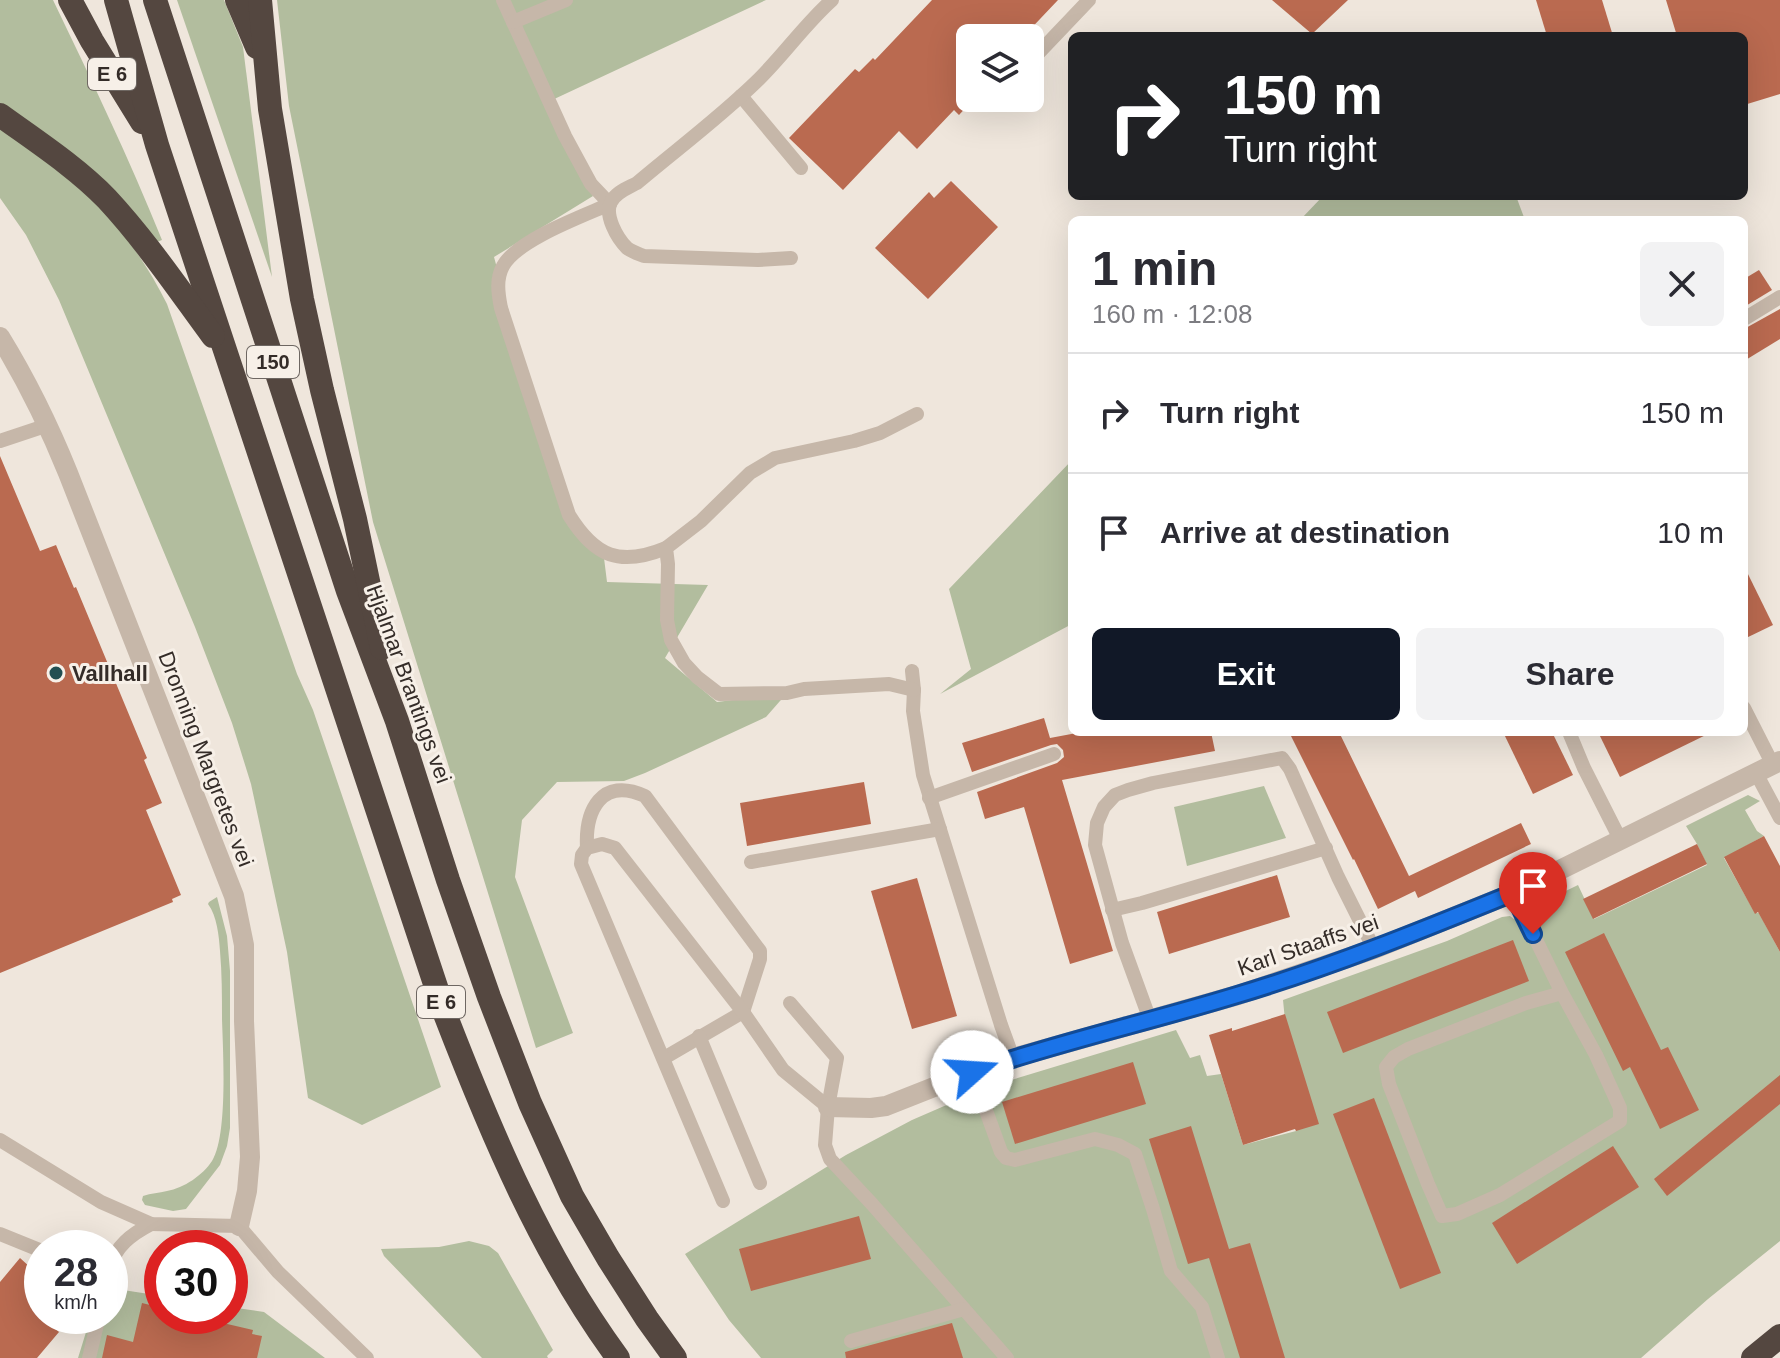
<!DOCTYPE html>
<html lang="en">
<head>
<meta charset="utf-8">
<style>
	body { margin:0; font-family:Arial,sans-serif; background:#f2f2f3; color:#2b2b33; height:100vh; display:flex; flex-direction:column; font-size:30px; white-space:nowrap }
	* { box-sizing:border-box; margin:0 }
	p { font-size:26px; color:#7c7c81 }
	.icon { flex:none; width:44px; height:44px; fill:none; stroke:currentColor; stroke-width:2; stroke-linecap:round; stroke-linejoin:round }
	.map { position:relative; flex:1; overflow:hidden }
	.side { position:absolute; left:1068px; top:216px; width:680px; height:520px; display:flex; flex-direction:column; background:#fff; border-radius:12px; box-shadow:0 8px 32px #0002 }
	.side>* { flex:none }
	.guide { position:absolute; left:1068px; top:32px; width:680px; height:168px; border-radius:12px; box-shadow:0 8px 32px #0002; background:#202124; color:#fff; overflow:hidden }
	.tools { position:absolute; left:956px; top:24px; display:grid; gap:16px }
	.tools a { display:grid; place-items:center; width:88px; height:88px; border-radius:12px; background:#fff; box-shadow:0 8px 32px #0002; font-size:40px }
	.speed { position:absolute; left:24px; top:1230px; display:flex; gap:16px; font-size:40px; font-weight:700; text-align:center }
	.speed>* { display:grid; place-content:center; width:104px; height:104px; border-radius:50%; background:#fff; box-shadow:0 8px 32px #0002; line-height:1 }
	.speed small { font-size:20px; font-weight:400 }
	.speed .limit { border:12px solid #d22; background:#fff; color:#111 }
	.pin { position:absolute; display:grid; place-items:center; width:68px; height:68px; color:#fff; margin:-82px -34px; border-radius:50% 50% 50% 0; rotate:-45deg; box-shadow:0 0 8px #0007 }
	.pin .icon { rotate:45deg }
	.me { position:absolute; width:88px; margin:-44px; rotate:71deg; stroke-linejoin:round; filter:drop-shadow(0 0 6px #0008) }
	.turn { display:flex; align-items:center; gap:28px; height:168px; padding:0 24px; font-size:36px }
	.turn .icon { width:104px; height:104px; stroke-width:2.5 }
	.turn b { display:block; font-size:56px; line-height:68px }
	.round { display:grid; place-items:center; flex:none; width:84px; height:84px; border-radius:12px; background:#f2f2f3 }
	.summary { display:flex; align-items:center; justify-content:space-between; height:136px; padding:0 24px }
	h1 { font-size:48px; font-weight:600; line-height:60px }
	.button { display:flex; gap:16px; margin-top:auto; padding:16px 24px }
	.button a { flex:1; height:92px; border-radius:12px; background:#111827; color:#fff; font-size:32px; font-weight:600; line-height:92px; text-align:center }
	.button a+a { background:#f2f2f3; color:#2b2b33 }
	ul { padding:0; list-style:none }
	li { display:flex; align-items:center; gap:24px; height:120px; padding:0 24px; border-top:2px solid #e1e1e2 }
	li div { flex:1 }
	li b { display:block; font-size:30px }
	li em { font-style:normal }
	.map>svg:first-child { display:block }
</style>
</head>
<body>
<div class="map">
<svg width="1780" height="1358" viewBox="0 0 1780 1358">
	<rect width="100%" height="100%" fill="#efe6dc"/>
	<g fill="#b2bd9e">
		<path d="M0 0H53C91 79 129 158 162 240L157 242 90 169 0 103Z"/>
		<path d="M177 0H224L243 47 272 277Z"/>
		<path d="M277 0H766L550 101 593 196 494 257 564 514 604 558 607 582 708 585 665 658 717 702 787 693 766 717 645 773 624 781 557 782 522 820 515 877 573 1033 536 1048 373 522 289 106Z"/>
		<path d="M0 128C37 155 76 182 107 215 131 241 151 272 167 304L297 674 313 710 441 1087 362 1125 308 1098 287 952 251 784 232 723 195 627 59 300 26 235 0 198Z"/>
		<path d="M1323 196H1516L1525 220H1300Z"/>
		<path d="M1072 460V624L940 694 971 669 949 589Z"/>
		<path d="M1264 786 1286 838 1187 866 1174 807Z"/>
		<path d="M1748 795 1760 801 1745 810 1757 831 1764 836 1724 858 1755 913H1759L1780 952V1241L1708 1299 1641 1358H761L729 1320 685 1254 846 1155 912 1120 988 1087 1176 1030 1190 1058 1200 1055 1207 1076 1221 1074 1243 1145 1296 1131 1283 1000 1447 941 1502 917 1510 916 1514 919 1534 911 1539 904 1578 885 1594 919 1707 865 1697 844 1686 826Z"/>
		<path d="M217 897 227 936 230 971V1128L227 1146 220 1165 186 1209 173 1211 145 1205 142 1200 143 1196C151 1193 159 1193 167 1191 184 1188 203 1175 212 1161 228 1136 223 1051 222 1019 222 997 222 974 220 951 219 936 217 916 208 904L209 902Z"/>
		<path d="M469 1241 489 1246 498 1253 553 1350 547 1356 548 1358H482L384 1256 381 1249 439 1247Z"/>
		<path d="M110 1288 162 1296V1316H230V1307L264 1312 325 1358H78L91 1316H110Z"/>
	</g>
	<g fill="#ba6a50">
		<path d="M932 0H1058L1022 38H970V103L959 115 954 110 917 149 899 131 843 190 789 138 855 69 859 72 873 58 875 60Z"/>
		<path d="M1272 0H1348L1312 34Z"/>
		<path d="M1536 0H1602L1613 36H1547Z"/>
		<path d="M1666 0H1780V94L1744 105V36H1677Z"/>
		<path d="M951 181 998 227 928 299 875 248 929 192 934 198Z"/>
		<path d="M1759 270 1772 290 1744 307V279Z"/>
		<path d="M1780 309V339L1744 361V329Z"/>
		<path d="M0 456 40 551 56 545 74 588 76 587 147 758 144 760 162 803 146 810 181 895 172 899 173 902 0 973Z"/>
		<path d="M1744 566 1773 625 1744 639Z"/>
		<path d="M1044 718 1050 738 1082 732H1211L1215 751 1062 780 1113 951 1070 964 1024 807 985 819 977 792 1057 763 1064 757 1063 750 1057 744 1051 745 972 772 962 743Z"/>
		<path d="M1289 732H1339L1409 876 1521 823 1531 844 1418 898 1415 891 1378 909 1354 859 1353 860Z"/>
		<path d="M1503 732H1552L1573 775 1533 794Z"/>
		<path d="M1598 732H1712L1620 777Z"/>
		<path d="M864 782 871 824 747 846 740 803Z"/>
		<path d="M1764 836 1780 866V952L1758 912 1755 914 1724 857Z"/>
		<path d="M1697 844 1707 864 1593 919 1583 899Z"/>
		<path d="M1277 875 1290 917 1169 954 1157 912Z"/>
		<path d="M917 878 957 1016 912 1029 871 891Z"/>
		<path d="M1604 933 1661 1050 1668 1047 1699 1110 1660 1129 1630 1067 1623 1071 1565 952Z"/>
		<path d="M1513 940 1529 981 1343 1053 1327 1012Z"/>
		<path d="M1285 1014 1319 1124 1296 1131 1295 1129 1243 1145 1209 1035 1232 1028V1031Z"/>
		<path d="M1133 1062 1146 1104 1015 1144 1002 1102Z"/>
		<path d="M1780 1075V1104L1667 1196 1654 1179Z"/>
		<path d="M1374 1098 1441 1273 1400 1289 1333 1114Z"/>
		<path d="M1191 1126 1229 1249 1250 1243 1285 1358H1240L1209 1258 1188 1264 1149 1139Z"/>
		<path d="M1613 1146 1639 1187 1517 1264 1492 1223Z"/>
		<path d="M859 1216 871 1259 751 1291 739 1249Z"/>
		<path d="M20 1258 42 1278V1317L59 1332 37 1358H0V1282Z"/>
		<path d="M142 1303 162 1308V1316H193L253 1330 252 1334 262 1336 257 1358H102L107 1335 133 1342Z"/>
		<path d="M952 1323 963 1358H846L845 1352Z"/>
	</g>
	<g fill="none" stroke-linecap="round" stroke-linejoin="round">
		<g stroke="#c6b7a9" stroke-width="14">
			<path d="M503 0 565 136 591 184 610 204C583 216 517 240 503 266 496 279 498 293 501 308L569 515C595 557 620 567 666 548"/>
			<path d="M513 22 566 0"/>
			<path d="M1030 62 1089 0"/>
			<path d="M741 96 801 168"/>
			<path d="M791 258 758 260 644 256C639 254 632 252 627 248 617 238 604 215 611 202 616 192 628 188 637 183 676 150 719 118 756 82 783 56 804 25 832 0"/>
			<path d="M1744 319 1780 297"/>
			<path d="M0 441 48 425"/>
			<path d="M912 671 914 690 913 711 923 775 1001 1025 1013 1058"/>
			<path d="M914 690 889 684 804 689 787 693 719 694 697 677 684 663 671 640 667 620 668 564 666 548 701 521 750 473 775 458 854 441 880 433 917 414"/>
			<path d="M1744 708 1773 765"/>
			<path d="M1569 732 1584 768 1621 841"/>
			<path d="M1756 773 1780 818"/>
			<path d="M929 798 1054 754"/>
			<path d="M587 848C585 811 601 776 645 796L760 951V959L743 1012 664 1058"/>
			<path d="M751 862 940 829"/>
			<path d="M1513 893 1562 993 1596 1055 1620 1108V1121L1500 1195 1457 1214 1442 1216 1428 1184 1389 1084 1386 1067 1394 1057 1408 1049 1526 1003 1562 993"/>
			<path d="M1112 910 1142 903 1326 848"/>
			<path d="M790 1003 837 1058 828 1107 825 1145 830 1159 872 1204 1007 1358"/>
			<path d="M1150 1020 1122 943 1095 845 1097 823 1104 807 1115 795 1128 790 1153 783 1282 758 1290 769 1338 877 1374 949"/>
			<path d="M699 1036 760 1183"/>
			<path d="M972 1072 1001 1152 1006 1158 1015 1160 1095 1139 1118 1145 1135 1154 1153 1209 1171 1271 1202 1307 1218 1358"/>
			<path d="M0 1140 101 1202 151 1224 239 1226 278 1272 367 1358"/>
			<path d="M723 1201 581 864 582 855 587 848 602 844 615 848 743 1012 783 1070 828 1107"/>
			<path d="M0 1234 42 1251"/>
			<path d="M110 1268C115 1246 132 1234 151 1224"/>
			<path d="M851 1341 964 1309"/>
			<path d="M89 1358 99 1316"/>
		</g>
		<g stroke="#c6b7a9" stroke-width="20">
			<path d="M0 337C27 381 49 426 68 473L234 896 244 945V1021L250 1157 247 1191 239 1226"/>
			<path d="M828 1107 871 1108 886 1106 972 1072 1013 1058 1238 995 1374 949 1513 893 1780 761"/>
		</g>
		<g stroke="#544740" stroke-width="24">
			<path d="M70 0 92 41 142 122"/>
			<path d="M116 0 157 145 445 1014C491 1133 542 1255 618 1358"/>
			<path d="M155 0 348 591 397 721 448 880 489 997 530 1103 572 1196 608 1258 647 1319 675 1358"/>
			<path d="M237 0 257 47"/>
			<path d="M260 0 270 109 302 299 322 390 355 519 382 648"/>
			<path d="M0 115C36 141 76 167 107 199 146 241 179 290 213 336"/>
			<path d="M1753 1358 1780 1336"/>
		</g>
	</g>
	<g fill="none" stroke-linecap="round" stroke-linejoin="round">
		<g stroke="#114b97" stroke-width="20">
			<path id="route" d="M972 1072C1059 1042 1149 1022 1237 995 1331 967 1422 930 1513 893L1533 934"/>
		</g>
		<use href="#route" stroke="#1a73e8" stroke-width="14"/>
	</g>
	<circle fill="#224e51" stroke="#f7f0e8" stroke-width="3" cx="56" cy="673" r="8"/>
	<g text-anchor="middle" dominant-baseline="central" stroke-width="6" stroke-linejoin="round" paint-order="stroke">
		<g fill="#f7f0e8" stroke="#6e6762" stroke-width="2">
			<rect x="88" y="58" width="48" height="32" rx="6"/>
			<rect x="247" y="346" width="52" height="32" rx="6"/>
			<rect x="417" y="986" width="48" height="32" rx="6"/>
		</g>
		<g font-size="20" font-weight="bold" fill="#342c28">
			<text x="112" y="74">E 6</text>
			<text x="273" y="362">150</text>
			<text x="441" y="1002">E 6</text>
		</g>
		<g font-size="22" font-weight="bold" fill="#342c28" stroke="#f7f0e8" text-anchor="start">
			<text x="72" y="673">Vallhall</text>
		</g>
		<g font-size="22" fill="#342c28" stroke="#f7f0e8">
			<text transform="translate(409 684) rotate(70)">Hjalmar Brantings vei</text>
			<text transform="translate(206 759) rotate(69)">Dronning Margretes vei</text>
			<text transform="translate(1308 945) rotate(-19)">Karl Staaffs vei</text>
		</g>
	</g>
</svg>
<div class="tools">
<a><svg class="icon" aria-label="layers" viewBox="0 0 24 24"><path d="M12 4l9 5-9 5-9-5zM3 14l9 5 9-5"/></svg></a>
</div>
<div class="speed"><div>28<small>km/h</small></div><div class="limit">30</div></div>
<div class="pin" style="left:1533px;top:934px;background:#d93025"><svg class="icon" aria-label="arrive" viewBox="0 0 24 24"><path d="M6 21V4h12l-3 4 3 4H6"/></svg></div>
<svg class="me" style="left:972px;top:1072px" viewBox="-20 -20 40 40"><circle r="19" fill="#fff"/><path d="M0-13L10 11 0 6-10 11z" fill="#1a73e8"/></svg>
<div class="guide">
<div class="turn"><svg class="icon" aria-label="right" viewBox="0 0 24 24"><path d="M7 20v-9h11M14 6l5 5-5 5"/></svg><div><b>150 m</b>Turn right</div></div>
</div>
<section class="side">
<div class="summary"><div><h1>1 min</h1><p>160 m · 12:08</p></div><a class="round"><svg class="icon" aria-label="close" viewBox="0 0 24 24"><path d="M6 6l12 12M18 6L6 18"/></svg></a></div>
<ul>
<li><svg class="icon" aria-label="right" viewBox="0 0 24 24"><path d="M7 20v-9h11M14 6l5 5-5 5"/></svg><div><b>Turn right</b></div><em>150 m</em></li>
<li><svg class="icon" aria-label="arrive" viewBox="0 0 24 24"><path d="M6 21V4h12l-3 4 3 4H6"/></svg><div><b>Arrive at destination</b></div><em>10 m</em></li>
</ul>
<div class="button"><a>Exit</a><a>Share</a></div>
</section>
</div>
</body>
</html>
